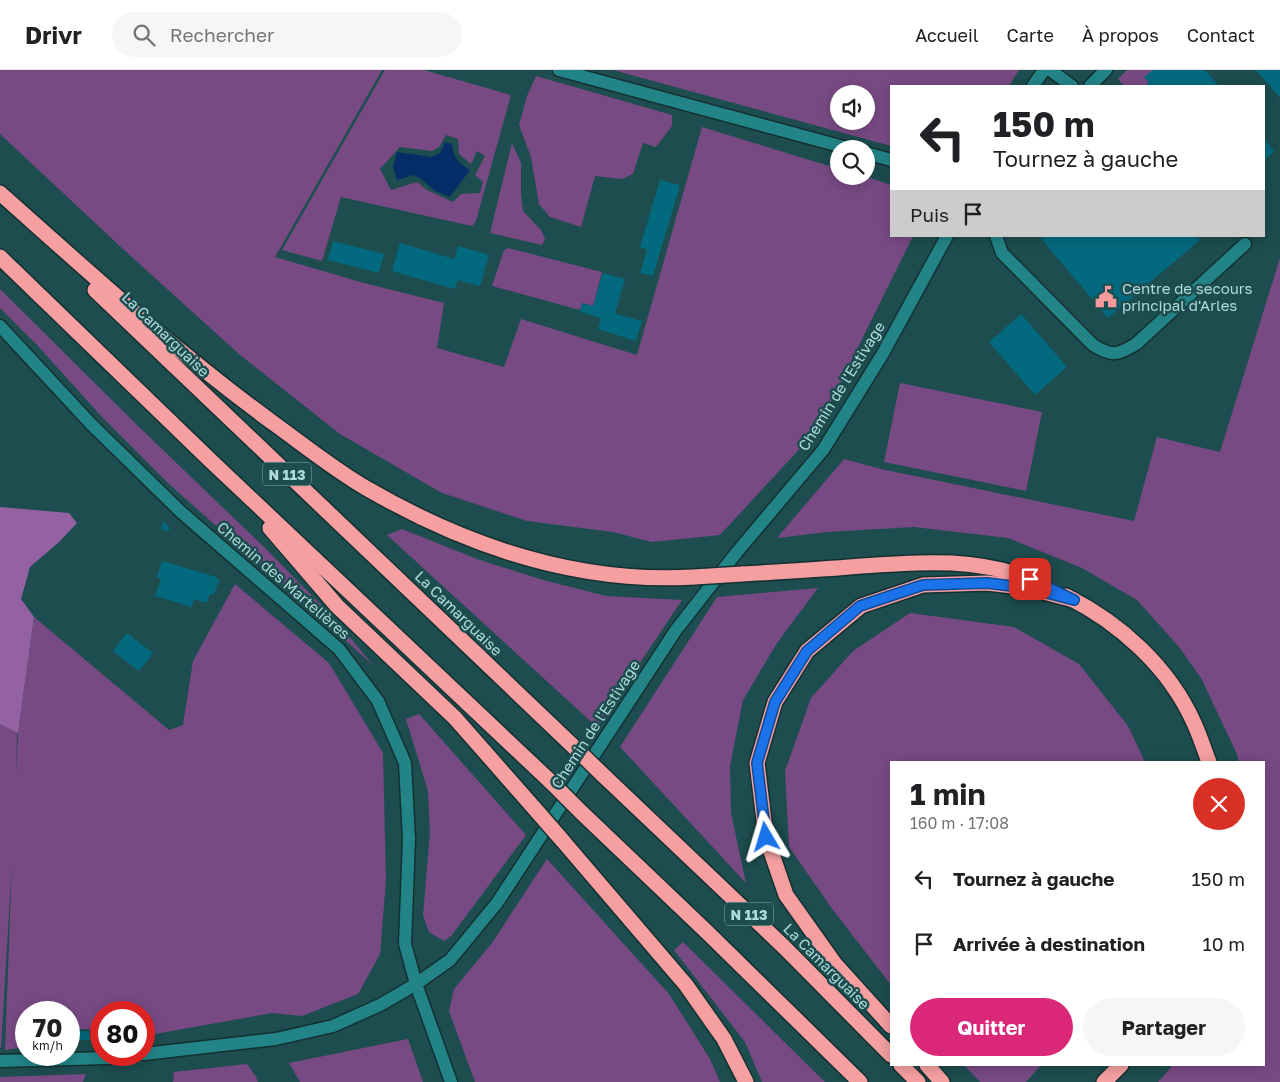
<!DOCTYPE html>
<html lang="fr">
<head>
<meta charset="utf-8">
<style>
	body { margin:0; font-family:"Golos Text",sans-serif; background:#f6f6f6; color:#202124; height:100vh; display:flex; flex-direction:column; font-size:19px; white-space:nowrap }
	* { box-sizing:border-box; margin:0 }
	p { font-size:16px; color:#757577 }
	.icon { flex:none; width:28px; height:28px; fill:none; stroke:currentColor; stroke-width:2; stroke-linecap:round; stroke-linejoin:round }
	.map { position:relative; flex:1; overflow:hidden }
	.drawer { position:absolute; left:890px; top:691px; width:375px; height:305px; display:flex; flex-direction:column; background:#fff; border-radius:0px; box-shadow:0 2px 12px #0003 }
	.drawer>* { flex:none }
	.guide { position:absolute; left:890px; top:15px; width:375px; height:152px; border-radius:0px; box-shadow:0 2px 12px #0003; background:#fff; color:#202124; overflow:hidden }
	.buttons { position:absolute; left:830px; top:15px; display:grid; gap:10px }
	.buttons a { display:grid; place-items:center; width:45px; height:45px; border-radius:50%; background:#fff; box-shadow:0 2px 12px #0003; font-size:25px }
	.speed { position:absolute; left:15px; top:931px; display:flex; gap:10px; font-size:25px; font-weight:700; text-align:center }
	.speed>* { display:grid; place-content:center; width:65px; height:65px; border-radius:50%; background:#fff; box-shadow:0 2px 12px #0003; line-height:1 }
	.speed small { font-size:12px; font-weight:400 }
	.speed .limit { border:8px solid #d22; background:#fff; color:#111 }
	.pin { position:absolute; display:grid; place-items:center; width:42px; height:42px; color:#fff; margin:-21px; border-radius:10px; box-shadow:0 2px 8px #0006 }
	.me { position:absolute; width:55px; margin:-28px; rotate:353deg; stroke-linejoin:round; filter:drop-shadow(0 0 4px #0008) }
	.turn { display:flex; align-items:center; gap:18px; height:105px; padding:0 20px; font-size:22px }
	.turn .icon { width:65px; height:65px; stroke-width:2.5 }
	.turn b { display:block; font-size:35px; line-height:42px }
	.then { display:flex; align-items:center; height:48px; padding:0 20px; background:#0003; gap:10px; font-size:19px }
	.round { display:grid; place-items:center; flex:none; width:52px; height:52px; border-radius:26px; background:#f6f6f6 }
	.head { display:flex; align-items:center; justify-content:space-between; height:85px; padding:0 20px }
	h1 { font-size:30px; font-weight:700; line-height:38px }
	.button { display:flex; gap:10px; margin-top:auto; padding:10px 20px }
	.button a { flex:1; height:58px; border-radius:30px; background:#db2777; color:#fff; font-size:20px; font-weight:700; line-height:58px; text-align:center }
	.button a+a { background:#f6f6f6; color:#202124 }
	ul { padding:0; list-style:none }
	li { display:flex; align-items:center; gap:15px; height:65px; padding:0 20px }
	li div { flex:1 }
	li b { display:block; font-size:19px }
	li em { font-style:normal }
	header { display:flex; align-items:center; gap:30px; box-sizing:border-box; height:70px; padding:0 25px; background:#fff; border-bottom:1px solid #e0e0e0 }
	header strong { font-size:24px }
	nav { display:flex; gap:28px; margin-inline-start:auto; font-size:18px }
	.search { width:350px; height:45px; background:#f6f6f6; display:flex; align-items:center; gap:12px; box-sizing:border-box; padding:0 18px; border-radius:28px; color:#757577; font-size:19px }
	.map>svg:first-child { display:block }
</style>
</head>
<body>
<header>
<strong>Drivr</strong>
<div class="search"><svg class="icon" aria-label="search" viewBox="0 0 24 24"><circle cx="10" cy="10" r="6"/><path d="M15 15l6 6"/></svg>Rechercher</div>
<nav><a>Accueil</a><a>Carte</a><a>À propos</a><a>Contact</a></nav>
</header>
<div class="map">
<svg width="1280" height="1012" viewBox="0 0 1280 1012">
	<rect width="100%" height="100%" fill="#1d4d4f"/>
	<g fill="#784a84" fill-rule="evenodd">
		<path d="M0 0H382L275 187 364 213 444 233 437 278 504 297 521 249 637 285 702 57 839 99V106H864L891 115V166H913L817 360 720 465 652 472 613 462 527 451 442 423 340 364 239 284 123 179 0 64Z"/>
		<path d="M385 0H424L511 25 476 151 472 156 341 127 322 191 282 180ZM446 65 458 69 459 84 471 94 477 81 485 86 475 105 483 112 480 123 461 124 453 132 427 120 417 112 391 120 380 99 400 77 432 81 439 77Z"/>
		<path d="M613 0H1019L1009 16H891V76ZM839 24H866V51H839Z"/>
		<path d="M1127 0H1153L1145 7 1149 13 1145 16H1124L1118 9Z"/>
		<path d="M536 6 672 45V56L656 77 643 73 633 104 622 109 595 106 581 157 550 147 539 134 531 87 519 55 527 26Z"/>
		<path d="M512 73 521 93V124L523 141 541 160 545 169 542 175 490 163Z"/>
		<path d="M508 178 602 202 593 236 583 233 580 240 492 216 504 180Z"/>
		<path d="M1280 188V1012H1158L1173 995H1264V692H1239L1237 684 1201 608 1179 577 1137 530 1082 498 1008 468 914 457 827 462 777 468 844 389 881 399 1134 451 1157 367 1220 382Z"/>
		<path d="M0 219 138 356 265 478 331 545 373 595 169 414 103 348 37 275 0 238Z"/>
		<path d="M900 313 1042 342 1026 421 884 392Z"/>
		<path d="M402 459 477 489 543 510 606 526 682 530 597 657 387 465Z"/>
		<path d="M235 514 329 593 383 683 386 811 380 884 358 924 302 946 272 943 144 966V942H101V970H93L92 959H72V972L69 973V942H26V977L5 980 12 793 1 978H0V654L17 662 16 706 18 663 34 547 169 660 183 655 193 591Z"/>
		<path d="M818 518 777 573 743 630 730 696 731 743 746 813 620 677 717 527Z"/>
		<path d="M910 543 1014 557 1079 594 1128 656 1145 692H891V915L833 840 789 777 785 701 811 628 853 581Z"/>
		<path d="M419 644 526 765 452 865 444 871 429 862 423 845 430 763 428 721 406 649Z"/>
		<path d="M547 789 669 924 710 989 720 1012H475L449 941 454 919 492 873Z"/>
		<path d="M683 872 825 1012H762L745 972 674 880Z"/>
		<path d="M408 969 423 1012H300L289 993Z"/>
		<path d="M247 994 256 1007 258 1012H173L174 1002Z"/>
		<path d="M964 995H1041L1026 1012H980Z"/>
		<path d="M86 1004 83 1012H0V1007Z"/>
	</g>
	<path fill="#9462a2" d="M0 437 69 443 77 453 59 472 30 497 21 529 34 547 18 663 0 654Z"/>
	<path fill="#052e68" d="M445 72 452 74C453 88 459 93 470 100L450 127 435 121 420 108 413 105 397 110 393 96 397 82 432 87 440 83Z"/>
	<g fill="#03697f">
		<path d="M1153 0H1205L1219 16H1145L1149 13 1144 7Z"/>
		<path d="M1256 0H1280V28Z"/>
		<path d="M1264 69 1274 81 1264 91Z"/>
		<path d="M660 110 680 115 653 206 640 203 647 180 640 177Z"/>
		<path d="M1039 166H1197L1200 170 1108 248Z"/>
		<path d="M333 171 384 184 379 203 328 190Z"/>
		<path d="M400 173 454 189 458 176 489 185 480 216 458 210 455 219 392 201Z"/>
		<path d="M603 203 625 209 615 244 642 251 636 271 598 259 601 248 580 242 582 233 593 236Z"/>
		<path d="M1021 244 1067 297 1035 325 989 272Z"/>
		<path d="M163 451 170 458 168 461 161 459Z"/>
		<path d="M162 491 216 507 219 510 214 524H210L207 533 194 529 192 537 155 526 161 509 157 507Z"/>
		<path d="M127 563 153 583 139 601 113 581Z"/>
		<path d="M89 961 90 969 75 971 74 962Z"/>
	</g>
	<g fill="none" stroke-linecap="round" stroke-linejoin="round">
		<g stroke="#143031" stroke-width="15">
			<g id="minor">
				<path d="M559 0 851 79"/>
				<path d="M1050 0 1072 16"/>
				<path d="M1033 16 1044 0"/>
				<path d="M1090 16 1106 0"/>
				<path d="M866 83 891 90"/>
				<path d="M996 166 1002 183 1093 275C1112 287 1118 285 1136 274L1245 174"/>
				<path d="M0 256 91 354 181 442 339 579 378 631 405 693 409 769 405 874 416 914 451 1012"/>
				<path d="M144 984 276 969 333 956 380 935 416 914 450 890 497 833 676 560 737 482 823 380 882 285 947 166"/>
				<path d="M0 991 107 988 135 985"/>
			</g>
		</g>
		<g stroke="#143031" stroke-width="18">
			<g id="highway">
				<path d="M0 123C90 203 178 284 276 355 305 376 335 400 366 418 466 476 577 514 694 507"/>
				<path d="M0 187 211 391 552 713"/>
				<path d="M95 220 575 678"/>
				<path d="M270 458 337 536 455 648 535 739"/>
				<path d="M742 504C778 502 813 500 849 497 914 492 982 485 1043 515"/>
				<path d="M1066 526C1120 553 1169 597 1194 653 1200 666 1204 679 1209 692"/>
				<path d="M604 706 784 877 891 985"/>
				<path d="M581 742 708 863 860 1012"/>
				<path d="M562 770 686 915 724 969 746 1012"/>
				<path d="M891 956 835 894 786 825 766 767 757 693 775 632 807 581 861 536 923 515 987 513 1028 518 1074 530"/>
				<path d="M901 995 918 1012"/>
				<path d="M927 995 942 1012"/>
				<path d="M1104 1012 1121 995"/>
			</g>
		</g>
		<use href="#minor" stroke="#228487" stroke-width="12"/>
		<use href="#highway" stroke="#f59fa1" stroke-width="15"/>
		<g stroke="#143031" stroke-width="18" stroke-linecap="butt">
			<g id="highway-bridge">
				<path d="M694 507 742 504"/>
				<path d="M575 678 604 706"/>
				<path d="M552 713 581 742"/>
				<path d="M535 739 562 770"/>
			</g>
		</g>
		<use href="#highway-bridge" stroke="#f59fa1" stroke-width="15"/>
	</g>
	<g fill="none" stroke-linecap="round" stroke-linejoin="round">
		<g stroke="#114b97" stroke-width="12">
			<path id="route" d="M766 767 757 693 775 632 807 581 860 536 923 515 987 513 1028 518 1074 530 1030 509"/>
		</g>
		<use href="#route" stroke="#1a73e8" stroke-width="9"/>
	</g>
	<defs>
		<g id="civic-bare" transform="scale(1.725)"><path d="M-.6-6.5H3V-4.5H.6V-3L4-1V1h2V6H-6V1h2V-1L-.6-3ZM-1.2 2.5V6h2.4V2.5Z" fill="#f59b9c" stroke="#1d4d4f" stroke-width="2.5" paint-order="stroke"/></g>
	</defs>
	<g fill-rule="evenodd">
		<use href="#civic-bare" x="1106" y="227"/>
	</g>
	<g text-anchor="middle" dominant-baseline="central" stroke-width="5" stroke-linejoin="round" paint-order="stroke">
		<g fill="#1d4d4f" stroke="#85b0b2" stroke-width="1">
			<rect x="263" y="392.5" width="48" height="23" rx="4"/>
			<rect x="725" y="832.5" width="48" height="23" rx="4"/>
		</g>
		<g font-size="14" font-weight="bold" fill="#b1dadc">
			<text x="287" y="404">N 113</text>
			<text x="749" y="844">N 113</text>
		</g>
		<g font-size="15" fill="#b1dadc" stroke="#1d4d4f" text-anchor="start">
			<text x="1122" y="218">Centre de secours<tspan x="1122" dy="17">principal d'Arles</tspan></text>
		</g>
		<g font-size="15" fill="#b1dadc" stroke="#1d4d4f">
			<text transform="translate(166 264) rotate(44)">La Camarguaise</text>
			<text transform="translate(841 316) rotate(-58)">Chemin de l'Estivage</text>
			<text transform="translate(284 510) rotate(41)">Chemin des Martelières</text>
			<text transform="translate(459 543) rotate(44)">La Camarguaise</text>
			<text transform="translate(595 654) rotate(-57)">Chemin de l'Estivage</text>
			<text transform="translate(827 896) rotate(45)">La Camarguaise</text>
		</g>
	</g>
</svg>
<div class="buttons">
<a><svg class="icon" aria-label="sound" viewBox="0 0 24 24"><path d="M4 9h4l5-4v14l-5-4H4zM17 9q2 3 0 6"/></svg></a>
<a><svg class="icon" aria-label="search" viewBox="0 0 24 24"><circle cx="10" cy="10" r="6"/><path d="M15 15l6 6"/></svg></a>
</div>
<div class="speed"><div>70<small>km/h</small></div><div class="limit">80</div></div>
<div class="pin" style="left:1030px;top:509px;background:#d93025"><svg class="icon" aria-label="arrive" viewBox="0 0 24 24"><path d="M6 21V4h12l-3 4 3 4H6"/></svg></div>
<svg class="me" style="left:766px;top:767px" viewBox="-20 -20 40 40"><path d="M0-17L14 15 0 8-14 15z" fill="#1a73e8" stroke="#fff" stroke-width="4"/></svg>
<div class="guide">
<div class="turn"><svg class="icon" aria-label="left" viewBox="0 0 24 24"><path d="M17 20v-9H6M10 6l-5 5 5 5"/></svg><div><b>150 m</b>Tournez à gauche</div></div>
<div class="then">Puis<svg class="icon" aria-label="arrive" viewBox="0 0 24 24"><path d="M6 21V4h12l-3 4 3 4H6"/></svg></div>
</div>
<section class="drawer">
<div class="head"><div><h1>1 min</h1><p>160 m · 17:08</p></div><a class="round" style="background:#d93025;color:#fff"><svg class="icon" aria-label="close" viewBox="0 0 24 24"><path d="M6 6l12 12M18 6L6 18"/></svg></a></div>
<ul>
<li><svg class="icon" aria-label="left" viewBox="0 0 24 24"><path d="M17 20v-9H6M10 6l-5 5 5 5"/></svg><div><b>Tournez à gauche</b></div><em>150 m</em></li>
<li><svg class="icon" aria-label="arrive" viewBox="0 0 24 24"><path d="M6 21V4h12l-3 4 3 4H6"/></svg><div><b>Arrivée à destination</b></div><em>10 m</em></li>
</ul>
<div class="button"><a>Quitter</a><a>Partager</a></div>
</section>
</div>
</body>
</html>
